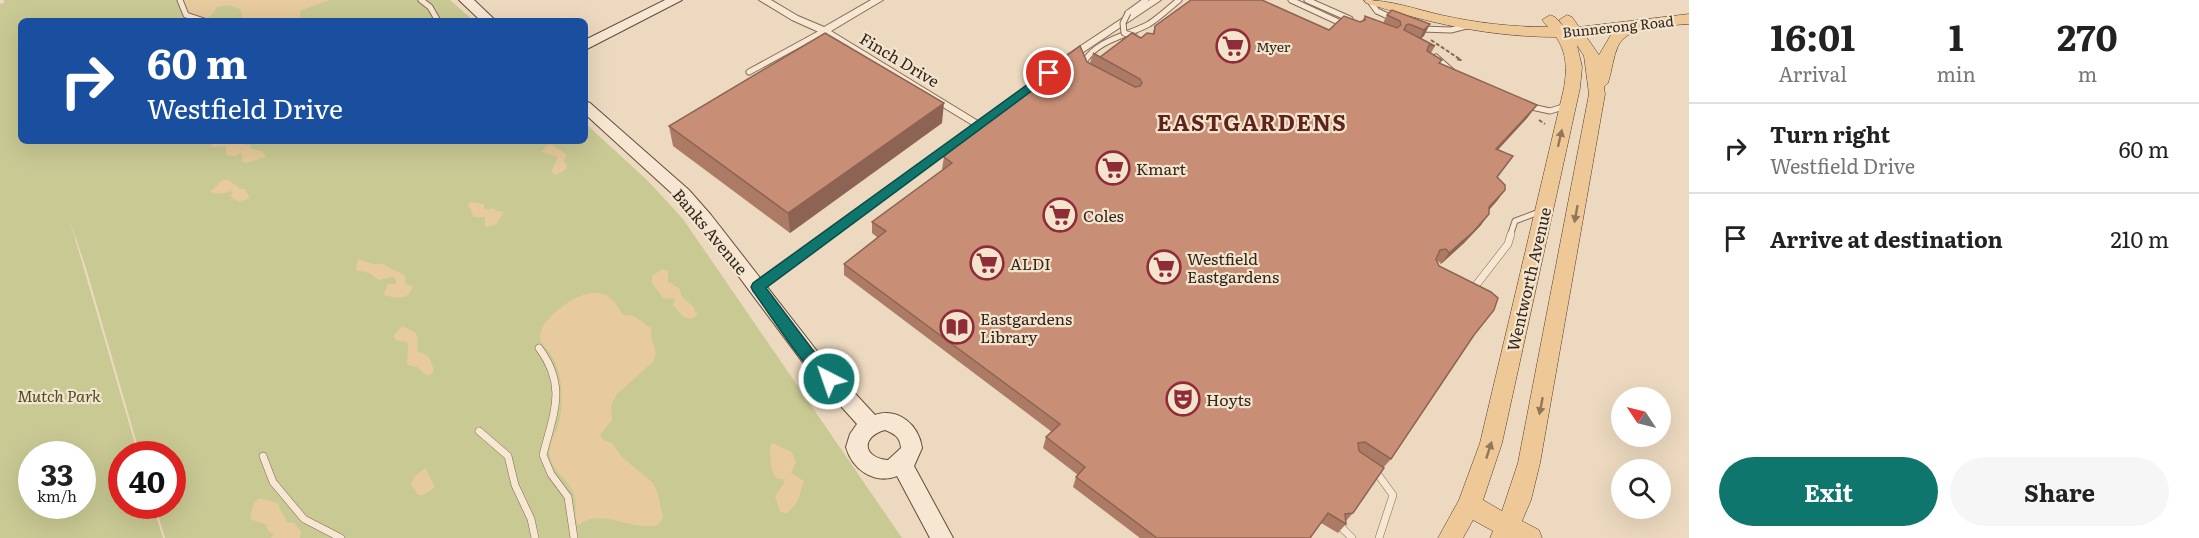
<!DOCTYPE html>
<html lang="en">
<head>
<meta charset="utf-8">
<style>
	body { margin:0; font-family:Literata,serif; background:#f6f6f6; color:#222; height:100vh; display:flex; flex-direction:column; font-size:22px; white-space:nowrap }
	* { box-sizing:border-box; margin:0 }
	p { font-size:20px; color:#767676 }
	.icon { flex:none; width:33px; height:33px; fill:none; stroke:currentColor; stroke-width:2; stroke-linecap:round; stroke-linejoin:round }
	.map { position:relative; flex:1; overflow:hidden }
	.panel { display:flex; flex-direction:column; background:#fff; width:510px }
	.panel>* { flex:none }
	.guide { position:absolute; left:18px; top:18px; width:570px; height:126px; border-radius:9px; box-shadow:0 6px 24px #0002; background:#1a4fa0; color:#fff; overflow:hidden }
	.needle { width:39px; rotate:305deg }
	.controls { position:absolute; left:1611px; top:387px; display:grid; gap:12px }
	.controls a { display:grid; place-items:center; width:60px; height:60px; border-radius:50%; background:#fff; box-shadow:0 6px 24px #0002; font-size:30px }
	.speed { position:absolute; left:18px; top:441px; display:flex; gap:12px; font-size:30px; font-weight:700; text-align:center }
	.speed>* { display:grid; place-content:center; width:78px; height:78px; border-radius:50%; background:#fff; box-shadow:0 6px 24px #0002; line-height:1 }
	.speed small { font-size:15px; font-weight:400 }
	.speed .limit { border:9px solid #d22; background:#fff; color:#111 }
	.pin { position:absolute; display:grid; place-items:center; width:51px; height:51px; color:#fff; margin:-26px; border:3px solid #fff; border-radius:50%; box-shadow:0 2px 6px #0007 }
	.me { position:absolute; width:66px; margin:-33px; rotate:319deg; stroke-linejoin:round; filter:drop-shadow(0 0 4px #0008) }
	.turn { display:flex; align-items:center; gap:21px; height:126px; padding:0 30px; font-size:27px }
	.turn .icon { width:78px; height:78px; stroke-width:2.5 }
	.turn b { display:block; font-size:42px; line-height:51px }
	.eta { display:flex; justify-content:space-evenly; align-items:center; height:102px; text-align:center }
	.eta b { font-size:36px; font-weight:700; line-height:42px }
	.cta { display:flex; gap:12px; margin-top:auto; padding:12px 30px }
	.cta a { flex:1; height:69px; border-radius:36px; background:#0f766e; color:#fff; font-size:24px; font-weight:700; line-height:69px; text-align:center }
	.cta a+a { background:#f6f6f6; color:#222 }
	ul { padding:0; list-style:none }
	li { display:flex; align-items:center; gap:18px; height:90px; padding:0 30px; border-top:2px solid #e0e0e0 }
	li div { flex:1 }
	li b { display:block; font-size:22px }
	li em { font-style:normal }
	main { display:flex; flex:1; min-height:0 }
	.map>svg:first-child { display:block }
</style>
</head>
<body>
<main>
<div class="map">
<svg width="1689" height="538" viewBox="0 0 1689 538">
	<rect width="100%" height="100%" fill="#ecd9bf"/>
	<path fill="#c9c994" fill-rule="evenodd" d="M4 0H450L474 21H21V141H585V123L648 181 683 219 902 538H165L155 506H172V454H140L86 268 70 221 138 454H122V506H153L163 538H0V4L4 3ZM32 454H82V506H32Z"/>
	<g fill="#e7ca9d">
		<path d="M183 0H329L300 11V21H244L240 9 228 5 217 7 212 15 205 19 189 14Z"/>
		<path d="M213 141H241L240 144 250 145 252 149 262 151 266 157 246 163 242 161V153L235 156 226 155V146L212 147 211 143Z"/>
		<path d="M551 144 567 155 564 161 567 165 565 170 556 175 551 172 558 157 542 152 546 146Z"/>
		<path d="M227 179 241 189H245L250 198 239 202 230 196 233 192 230 191 222 194 210 192 221 181Z"/>
		<path d="M471 202 484 204 485 210 494 208 496 211 504 212 496 225 485 227V217H474L468 205Z"/>
		<path d="M358 259 373 264H384C391 271 398 270 405 276V284L413 286C408 302 396 298 383 295L388 284H396L395 278 392 277 379 280 369 273 356 270Z"/>
		<path d="M662 269 668 271V282L679 288 683 298 695 308 694 311 698 313 694 318C682 320 679 312 673 305L675 299 663 298 652 283V276Z"/>
		<path d="M591 293C608 291 615 301 623 315L634 316 652 329 651 336 656 353 653 362 617 394 611 406 612 420 600 435 603 440 612 443 622 457 653 483 658 494 663 518 658 525C632 532 600 507 579 525 572 517 578 505 574 494 569 480 553 472 550 456 548 445 555 436 558 426 562 413 563 393 560 380 559 372 557 365 553 358 548 348 537 344 541 331 546 315 575 295 591 293Z"/>
		<path d="M402 326 415 332 418 338 417 351 428 356 434 369 432 374 426 375 417 367 407 365 408 345 406 342 396 340 393 336Z"/>
		<path d="M773 443 792 452 796 462 791 473 804 481 798 501 787 514 780 511 775 496 784 483 783 479H777C769 470 771 458 770 446Z"/>
		<path d="M425 468 435 487 423 495H418L411 484 415 476Z"/>
		<path d="M260 498 277 503 287 522 294 523 301 531 300 538H271L274 534 268 531 267 525 250 519 254 502Z"/>
	</g>
	<g fill="none" stroke-linecap="round" stroke-linejoin="round">
		<g stroke="#846a58" stroke-width="7">
			<g id="lane-far1">
				<path d="M180 0 186 15 204 21"/>
				<path d="M421 0 430 7 438 21"/>
				<path d="M1291 0 1345 25"/>
				<path d="M1307 0 1350 19"/>
				<path d="M1369 0 1377 11 1392 18"/>
				<path d="M1128 13 1146 0"/>
				<path d="M1421 29 1451 30 1470 25"/>
				<path d="M1436 57 1453 72"/>
				<path d="M1084 62C1098 39 1127 36 1149 24 1160 17 1169 8 1179 0"/>
				<path d="M749 72 824 31"/>
				<path d="M1527 106 1550 111 1566 106"/>
				<path d="M1510 236 1515 221 1539 212"/>
			</g>
		</g>
		<g stroke="#846a58" stroke-width="8">
			<g id="lane">
				<path d="M1473 289 1508 244 1511 234"/>
				<path d="M539 348C568 387 553 414 543 455L551 474 568 497 574 538"/>
				<path d="M479 431 508 456 515 485 531 519 535 538"/>
				<path d="M263 456 273 482 304 519 341 538"/>
				<path d="M1374 469 1393 495 1379 538"/>
				<path d="M1341 527 1352 538"/>
			</g>
		</g>
		<g stroke="#846a58" stroke-width="2">
			<g id="street">
				<path d="M759 0H771L798 16 824 27 871 0H883L831 31 983 124 982 126H974L821 33 792 20Z"/>
				<path d="M1150 0H1161L1073 59H1067V55Z"/>
				<path d="M964 132 968 133 969 135 968 137 761 290H753L751 287 753 284Z"/>
			</g>
		</g>
		<g stroke="#654b3c" stroke-width="2">
			<g id="secondary">
				<path d="M459 0H474L496 21H481Z"/>
				<path d="M665 0H682L585 50V40Z"/>
				<path d="M585 101 590 103 689 190 711 215 824 360 875 415C898 407 919 425 922 448L914 466 953 538H930L897 476C874 485 852 469 846 447L850 434 857 424 810 372 699 223 677 198 585 114ZM885 430C895 434 900 437 901 448L888 460C863 458 860 437 885 430Z"/>
			</g>
		</g>
		<g stroke="#51392d" stroke-width="1">
			<path id="primary" d="M1364 0C1391 0 1415 9 1441 15 1477 23 1512 27 1548 27L1542 20 1550 15 1555 17 1564 27 1559 20 1567 15 1572 17 1579 27 1689 14V24C1668 26 1629 24 1618 46 1613 57 1612 71 1608 83L1604 87 1605 94 1540 463 1531 500 1522 521 1539 530 1542 538H1490L1493 531 1473 520 1463 538H1438L1459 500 1480 443 1564 88C1567 69 1567 53 1556 37 1490 37 1428 23 1366 3ZM1612 33 1599 55 1585 35ZM1577 45 1584 56 1589 94 1518 463 1502 511 1483 500 1502 443 1580 88 1582 67Z"/>
		</g>
		<g stroke="#846a58" stroke-width="2" stroke-dasharray="4 2" stroke-linecap="butt">
			<path d="M1431 40 1461 60 1456 59"/>
			<path d="M1539 120 1545 124"/>
		</g>
		<use href="#lane-far1" stroke="#f7e7d2" stroke-width="5"/>
		<use href="#lane" stroke="#f7e7d2" stroke-width="7"/>
		<use href="#street" fill="#f7e7d2" fill-rule="evenodd"/>
		<use href="#secondary" fill="#f7e7d2" fill-rule="evenodd"/>
		<use href="#primary" fill="#eec997" fill-rule="evenodd"/>
		<g stroke="#846a58" stroke-width="7" stroke-linecap="butt">
			<path id="lane-bridge" d="M1128 13 1123 23 1124 33 1137 37"/>
		</g>
		<use href="#lane-bridge" stroke="#f7e7d2" stroke-width="5"/>
	</g>
	<g fill="#ad7b65">
		<path d="M1387 15 1424 21V36L1421 38 1435 46 1431 53 1440 64 1528 117 1498 150 1513 156 1497 177 1505 190 1489 210 1481 225 1464 243 1441 264 1438 261H1437L1474 335 1391 459 1383 468 1353 513 1346 521V524L1338 533 1321 523 1310 538H1140L1073 487 1076 477 1078 475 1043 448 1046 437 1052 432 844 275V264L878 238 872 233V222L944 170 942 169 944 157 1087 62 1090 63 1093 53 1100 57 1141 38 1153 33 1155 26 1329 30 1360 22 1362 21 1365 16 1383 23Z"/>
		<path d="M942 123 790 233 673 146 669 126Z"/>
	</g>
	<g fill="#8d6453">
		<path d="M1430 24 1424 36 1418 41 1424 30Z"/>
		<path d="M944 103 942 123 790 233 788 213Z"/>
		<path d="M1537 105 1528 117 1488 160 1496 149Z"/>
		<path d="M1505 190 1497 201 1481 219 1489 207Z"/>
		<path d="M1489 214 1481 225 1464 243 1441 264 1449 253Z"/>
	</g>
	<g fill="#c98f76" stroke="#8d6453" stroke-width="1.5">
		<path d="M1191 0H1262L1329 30 1344 16 1360 22 1365 20V16L1397 28 1401 25 1400 21 1387 15 1392 10 1430 24 1424 30 1409 24 1406 25 1404 30 1435 46 1429 45 1427 51 1442 60 1439 63 1537 105 1496 149 1513 156 1497 177 1505 185V190L1489 207V214L1473 232 1449 253 1446 249 1440 250 1436 259 1439 266 1491 292 1498 298 1494 310 1474 335 1391 459 1365 442 1358 443 1359 451 1384 468 1353 513 1345 514 1346 524 1328 513 1310 538H1157L1076 477 1085 467 1046 437 1060 424 844 264 886 231 872 222 952 163 944 157 957 136 1080 46 1087 62 1135 87 1140 86 1142 83 1140 79 1093 53 1100 57 1132 33 1141 38 1147 33 1154 34 1155 26Z"/>
		<path d="M825 33 944 103 788 213 669 126Z"/>
	</g>
	<defs><path id="oneway-solid" d="M-6-.8H1V-3.2L6.5 0L1 3.2V.8H-6Z" transform="scale(1.5)"/></defs>
	<g fill="#91775a">
		<use href="#oneway-solid" transform="translate(1560 138) rotate(-77)"/>
		<use href="#oneway-solid" transform="translate(1576 214) rotate(100)"/>
		<use href="#oneway-solid" transform="translate(1541 406) rotate(101)"/>
		<use href="#oneway-solid" transform="translate(1489 450) rotate(-72)"/>
	</g>
	<path fill="#0f766e" stroke="#0a4d48" stroke-width="1.5" d="M1049 69 1055 73 1053 75 766 288 812 349 834 375 836 379 834 383C830 385 829 386 825 384 811 378 765 307 753 291L751 287 753 283Z"/>
	<defs>
		<g id="supermarket-ring" transform="scale(1.725)"><circle r="9.5" fill="#f3e4ce" stroke="#902b38" stroke-width="1.5"/><path d="M-6-5.5h2.5l.6 2H6L4.5 2H-2.5L-4.4-4H-6ZM-1.5 3.2a1.3 1.3 0 1 0 .1 0ZM3 3.2a1.3 1.3 0 1 0 .1 0Z" fill="#902b38"/></g>
		<g id="library-ring" transform="scale(1.725)"><circle r="9.5" fill="#f3e4ce" stroke="#902b38" stroke-width="1.5"/><path d="M-6-4Q-3-5.5-.7-3.5V5Q-3 3-6 4ZM6-4Q3-5.5 .7-3.5V5Q3 3 6 4Z" fill="#902b38"/></g>
		<g id="theatre-ring" transform="scale(1.725)"><circle r="9.5" fill="#f3e4ce" stroke="#902b38" stroke-width="1.5"/><path d="M-5-5.5Q0-4 5-5.5V0Q5 5 0 6Q-5 5-5 0ZM-3.3-2.5H-1v1.5H-3.3ZM1-2.5H3.3v1.5H1ZM-2.8 1Q0 5.5 2.8 1Z" fill="#902b38"/></g>
	</defs>
	<g fill-rule="evenodd">
		<use href="#supermarket-ring" x="1233" y="46"/>
		<use href="#supermarket-ring" x="1113" y="168"/>
		<use href="#supermarket-ring" x="1060" y="215"/>
		<use href="#supermarket-ring" x="987" y="263"/>
		<use href="#supermarket-ring" x="1164" y="267"/>
		<use href="#library-ring" x="957" y="327"/>
		<use href="#theatre-ring" x="1183" y="399"/>
	</g>
	<g text-anchor="middle" dominant-baseline="central" stroke-width="4.5" stroke-linejoin="round" paint-order="stroke">
		<g font-size="14" fill="#34251c" stroke="#f3e4ce">
			<text transform="translate(1618 26) rotate(-6)">Bunnerong Road</text>
		</g>
		<g font-size="14" fill="#34251c" stroke="#f3e4ce" text-anchor="start">
			<text x="1256" y="46">Myer</text>
		</g>
		<g font-size="16" fill="#34251c" stroke="#f3e4ce">
			<text transform="translate(900 59) rotate(31)">Finch Drive</text>
			<text transform="translate(711 231) rotate(50)">Banks Avenue</text>
			<text transform="translate(1528 279) rotate(-77)">Wentworth Avenue</text>
		</g>
		<g font-size="16" fill="#34251c" stroke="#f3e4ce" text-anchor="start">
			<text x="1136" y="168">Kmart</text>
			<text x="1083" y="215">Coles</text>
			<text x="1187" y="258">Westfield<tspan x="1187" dy="18">Eastgardens</tspan></text>
			<text x="1010" y="263">ALDI</text>
			<text x="980" y="318">Eastgardens<tspan x="980" dy="18">Library</tspan></text>
			<text x="1206" y="399">Hoyts</text>
		</g>
		<g font-size="16" font-style="italic" fill="#4a4f24" stroke="#f3e4ce">
			<text x="59" y="395">Mutch Park</text>
		</g>
		<g font-size="22" font-weight="bold" letter-spacing="1.5" fill="#5e231d" stroke="#f3e4ce">
			<text x="1252" y="121">EASTGARDENS</text>
		</g>
	</g>
</svg>
<div class="controls">
<a><svg class="needle" viewBox="-14 -14 28 28"><path d="M0-13l5 13h-10z" fill="#e53935"/><path d="M0 13l5-13h-10z" fill="#767676"/></svg></a>
<a><svg class="icon" aria-label="search" viewBox="0 0 24 24"><circle cx="10" cy="10" r="6"/><path d="M15 15l6 6"/></svg></a>
</div>
<div class="speed"><div>33<small>km/h</small></div><div class="limit">40</div></div>
<div class="pin" style="left:1049px;top:73px;background:#d93025"><svg class="icon" aria-label="arrive" viewBox="0 0 24 24"><path d="M6 21V4h12l-3 4 3 4H6"/></svg></div>
<svg class="me" style="left:829px;top:379px" viewBox="-20 -20 40 40"><circle r="17" fill="#0f766e" stroke="#fff" stroke-width="3"/><path d="M0-11L8 9 0 5-8 9z" fill="#fff"/></svg>
<div class="guide">
<div class="turn"><svg class="icon" aria-label="right" viewBox="0 0 24 24"><path d="M7 20v-9h11M14 6l5 5-5 5"/></svg><div><b>60 m</b>Westfield Drive</div></div>
</div>
</div>
<section class="panel">
<div class="eta">
<div><b>16:01</b><p>Arrival</p></div>
<div><b>1</b><p>min</p></div>
<div><b>270</b><p>m</p></div>
</div>
<ul>
<li><svg class="icon" aria-label="right" viewBox="0 0 24 24"><path d="M7 20v-9h11M14 6l5 5-5 5"/></svg><div><b>Turn right</b><p>Westfield Drive</p></div><em>60 m</em></li>
<li><svg class="icon" aria-label="arrive" viewBox="0 0 24 24"><path d="M6 21V4h12l-3 4 3 4H6"/></svg><div><b>Arrive at destination</b></div><em>210 m</em></li>
</ul>
<div class="cta"><a>Exit</a><a>Share</a></div>
</section>
</main>
</body>
</html>
